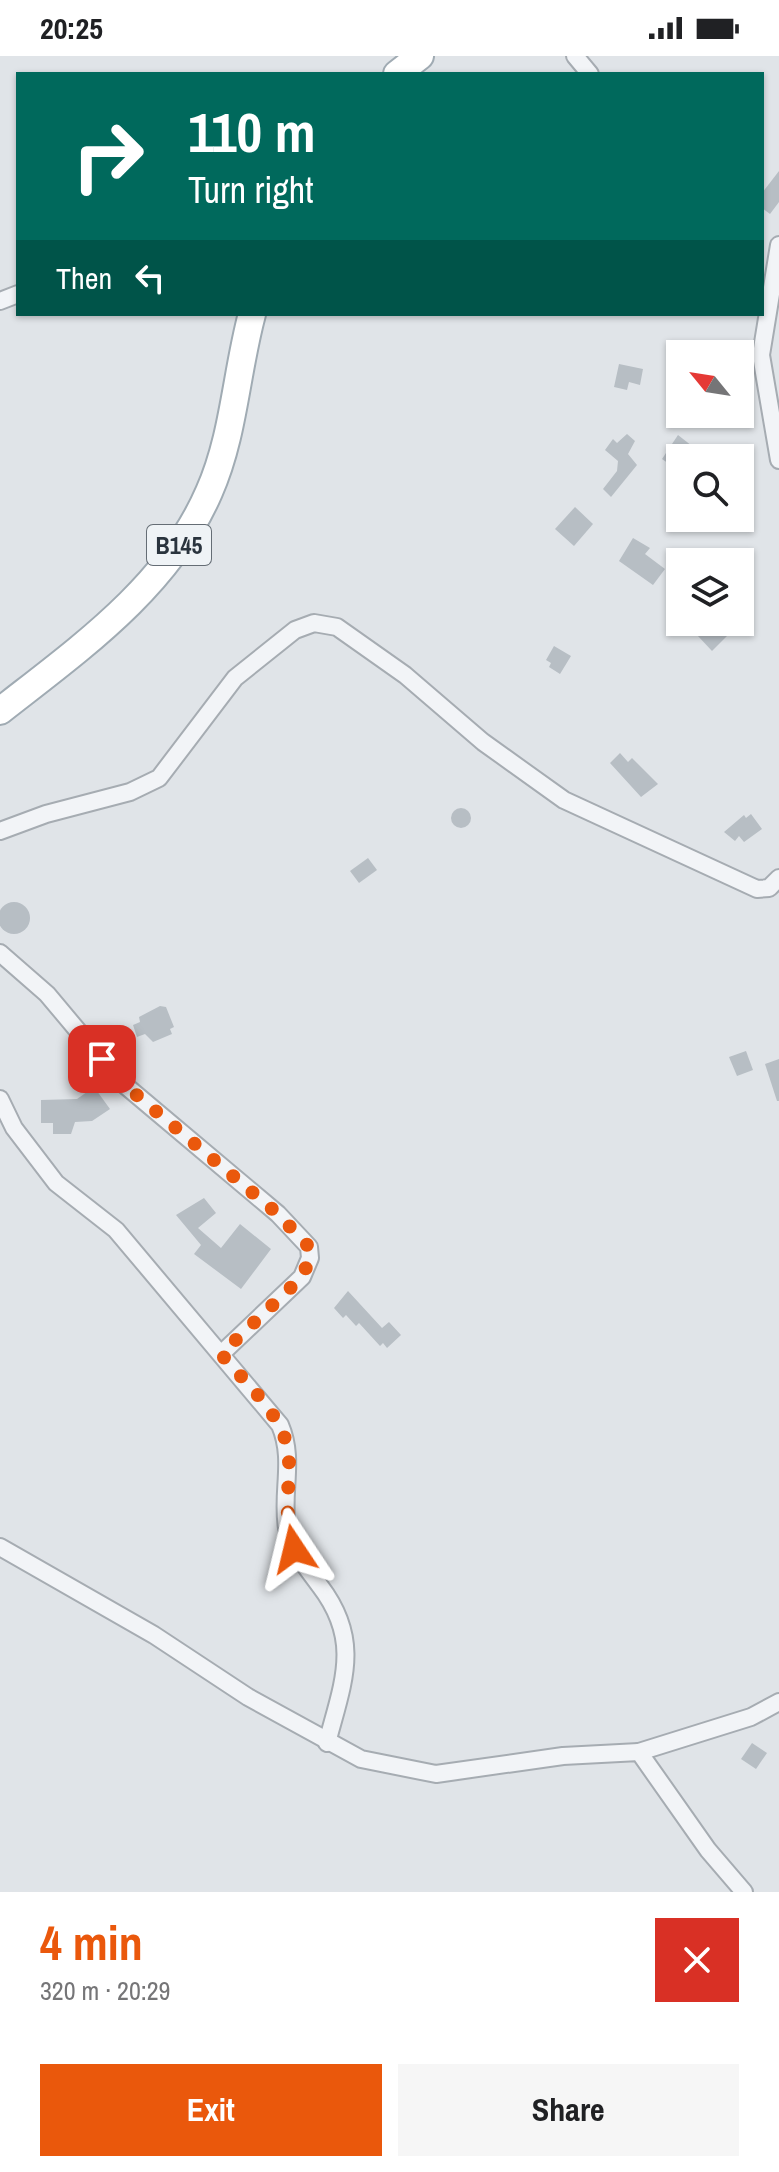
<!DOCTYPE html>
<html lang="en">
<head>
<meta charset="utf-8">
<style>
	body { margin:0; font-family:"Archivo Narrow",sans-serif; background:#f6f6f6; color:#202124; height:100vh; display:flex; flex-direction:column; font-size:30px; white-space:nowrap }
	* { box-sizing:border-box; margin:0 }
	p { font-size:26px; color:#757577 }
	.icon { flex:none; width:44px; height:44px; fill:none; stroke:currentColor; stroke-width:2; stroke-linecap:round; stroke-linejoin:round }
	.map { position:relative; height:1836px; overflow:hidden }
	.side { display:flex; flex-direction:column; background:#fff; flex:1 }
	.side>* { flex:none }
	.guide { position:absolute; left:16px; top:16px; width:748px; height:244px; border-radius:0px; box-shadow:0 2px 6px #0004; background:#00695c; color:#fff; overflow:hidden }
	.needle { width:52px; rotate:300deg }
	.fabs { position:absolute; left:666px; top:284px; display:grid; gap:16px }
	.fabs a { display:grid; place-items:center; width:88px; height:88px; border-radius:0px; background:#fff; box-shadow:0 2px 6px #0004; font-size:40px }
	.pin { position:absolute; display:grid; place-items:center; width:68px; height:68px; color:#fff; margin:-34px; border-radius:16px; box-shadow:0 4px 12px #0006 }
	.me { position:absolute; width:88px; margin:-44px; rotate:350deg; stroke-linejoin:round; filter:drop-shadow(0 0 6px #0008) }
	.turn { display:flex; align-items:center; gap:28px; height:168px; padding:0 40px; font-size:36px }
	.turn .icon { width:104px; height:104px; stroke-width:2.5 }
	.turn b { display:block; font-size:56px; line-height:68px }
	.then { display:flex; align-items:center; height:76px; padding:0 40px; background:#0003; gap:16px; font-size:30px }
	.round { display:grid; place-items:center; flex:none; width:84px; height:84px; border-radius:0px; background:#f6f6f6 }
	.summary { display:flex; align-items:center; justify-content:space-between; height:136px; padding:0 40px }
	h1 { font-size:48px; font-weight:700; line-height:60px; color:#ea580c }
	.action { display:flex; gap:16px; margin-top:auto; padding:16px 40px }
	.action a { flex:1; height:92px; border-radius:0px; background:#ea580c; color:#fff; font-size:32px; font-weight:700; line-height:92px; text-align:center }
	.action a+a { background:#f6f6f6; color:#202124 }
	.status { display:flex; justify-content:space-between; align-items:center; height:56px; padding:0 40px; background:#fff; direction:ltr }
	.status svg { height:22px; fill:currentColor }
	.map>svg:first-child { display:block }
</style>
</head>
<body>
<div class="status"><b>20:25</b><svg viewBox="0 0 49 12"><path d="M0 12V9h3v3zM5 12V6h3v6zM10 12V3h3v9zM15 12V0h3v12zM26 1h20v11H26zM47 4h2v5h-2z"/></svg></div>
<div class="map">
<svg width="779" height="1836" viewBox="0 0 779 1836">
	<rect width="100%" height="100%" fill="#e0e4e8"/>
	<g fill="#b7bec4">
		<path d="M779 115V146L770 158 762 152V137Z"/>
		<path d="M619 308 643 313 640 329 629 326 627 334 614 331Z"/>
		<path d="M627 378 635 385 628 398 637 409 611 441 603 433 617 415 618 405 605 394 613 383 617 387Z"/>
		<path d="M678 379 692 390 675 412 662 403Z"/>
		<path d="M575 451 593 468 574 490 555 473Z"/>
		<path d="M633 482 650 492 645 498 665 513 653 529 619 505Z"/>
		<path d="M709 566 727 580 712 595 697 579Z"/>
		<path d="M554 590 571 600 560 618 549 611 551 607 546 604Z"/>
		<path d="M620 697 628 706 632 702 658 728 641 741 610 707Z"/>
		<circle cx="461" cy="762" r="10"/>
		<path d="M751 758 762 773 744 786 739 780 735 785 724 776 744 759 746 762Z"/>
		<path d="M368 802 377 814 359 827 350 815Z"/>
		<circle cx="14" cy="862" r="16"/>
		<path d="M160 950 166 951 174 971 170 973 172 978 153 986 145 978 137 981 133 969 140 966 139 961Z"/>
		<path d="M746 995 753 1014 737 1020 729 1001Z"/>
		<path d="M779 1003V1045H777L765 1008Z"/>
		<path d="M94 1031 110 1053 92 1065 75 1066 71 1078H53V1067H41V1044L77 1043Z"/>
		<path d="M204 1142 216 1157 198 1172 221 1192 240 1168 271 1193 241 1233 194 1198 201 1189 176 1159Z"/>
		<path d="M348 1235 382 1272 389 1266 401 1279 387 1292 383 1287 380 1290 359 1267 356 1270 346 1259 343 1262 334 1252Z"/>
		<path d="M752 1687 767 1697 756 1713 741 1703Z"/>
	</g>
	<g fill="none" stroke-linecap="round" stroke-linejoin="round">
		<g stroke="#a6acb2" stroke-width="20">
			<g id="minor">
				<path d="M575 0 590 18"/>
				<path d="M779 189 761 299 779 404"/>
				<path d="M0 245 18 238"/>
				<path d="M0 775 46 758 130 736 159 722 235 622 295 574 314 567 337 571 405 619 483 686 564 744 757 833 769 832 779 822"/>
				<path d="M0 897 47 938 120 1025 278 1158 309 1191 310 1202 302 1221 221 1298"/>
				<path d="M0 1043 14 1072 56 1127 116 1174 280 1369C295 1404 281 1436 287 1472 291 1494 307 1512 320 1530 362 1585 343 1626 327 1687"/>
				<path d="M0 1491 154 1579 248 1641 361 1703 436 1718 563 1700 639 1696 708 1794 744 1836"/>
				<path d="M639 1696 751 1661 779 1646"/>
			</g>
		</g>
		<g stroke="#a0abb3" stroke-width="30">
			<g id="primary">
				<path d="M397 18 420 0"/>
				<path d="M0 655C79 593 168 531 209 436 234 380 236 317 252 258"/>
			</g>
		</g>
		<use href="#minor" stroke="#f2f4f7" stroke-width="16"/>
		<use href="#primary" stroke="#fff" stroke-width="26"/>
	</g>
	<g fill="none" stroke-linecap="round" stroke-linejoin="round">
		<path stroke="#ea580c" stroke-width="14" stroke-dasharray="0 25.2" d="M102 1003 120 1025 278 1158 309 1191 310 1202 302 1221 221 1298C246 1328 290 1364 289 1407 289 1438 284 1463 294 1493"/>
	</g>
	<g text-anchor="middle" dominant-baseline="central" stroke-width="8" stroke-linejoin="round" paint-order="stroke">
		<rect fill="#eff3f6" stroke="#656d75" stroke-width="2" x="147" y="469" width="64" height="40" rx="6"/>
		<g font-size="24" font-weight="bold" fill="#2a343e">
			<text x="179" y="489">B145</text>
		</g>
	</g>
</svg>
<div class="fabs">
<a><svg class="needle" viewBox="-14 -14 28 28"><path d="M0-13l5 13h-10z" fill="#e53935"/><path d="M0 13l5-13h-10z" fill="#757577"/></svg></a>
<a><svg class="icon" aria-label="search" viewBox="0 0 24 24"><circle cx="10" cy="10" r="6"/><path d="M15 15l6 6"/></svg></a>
<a><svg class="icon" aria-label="layers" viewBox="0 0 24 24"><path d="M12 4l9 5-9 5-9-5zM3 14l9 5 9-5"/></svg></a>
</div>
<div class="pin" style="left:102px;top:1003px;background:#d93025"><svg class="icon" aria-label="arrive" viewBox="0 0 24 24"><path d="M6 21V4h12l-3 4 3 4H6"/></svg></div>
<svg class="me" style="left:294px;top:1493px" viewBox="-20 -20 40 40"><path d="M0-17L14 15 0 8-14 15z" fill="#ea580c" stroke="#fff" stroke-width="4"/></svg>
<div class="guide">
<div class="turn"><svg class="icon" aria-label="right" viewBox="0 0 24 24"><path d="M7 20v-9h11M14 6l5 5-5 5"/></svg><div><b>110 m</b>Turn right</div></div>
<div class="then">Then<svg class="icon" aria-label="left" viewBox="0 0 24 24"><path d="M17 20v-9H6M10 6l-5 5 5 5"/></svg></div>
</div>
</div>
<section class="side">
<div class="summary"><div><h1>4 min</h1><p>320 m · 20:29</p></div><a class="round" style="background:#d93025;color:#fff"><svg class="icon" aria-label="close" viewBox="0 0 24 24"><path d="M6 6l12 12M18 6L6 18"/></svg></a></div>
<div class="action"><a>Exit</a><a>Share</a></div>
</section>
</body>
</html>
